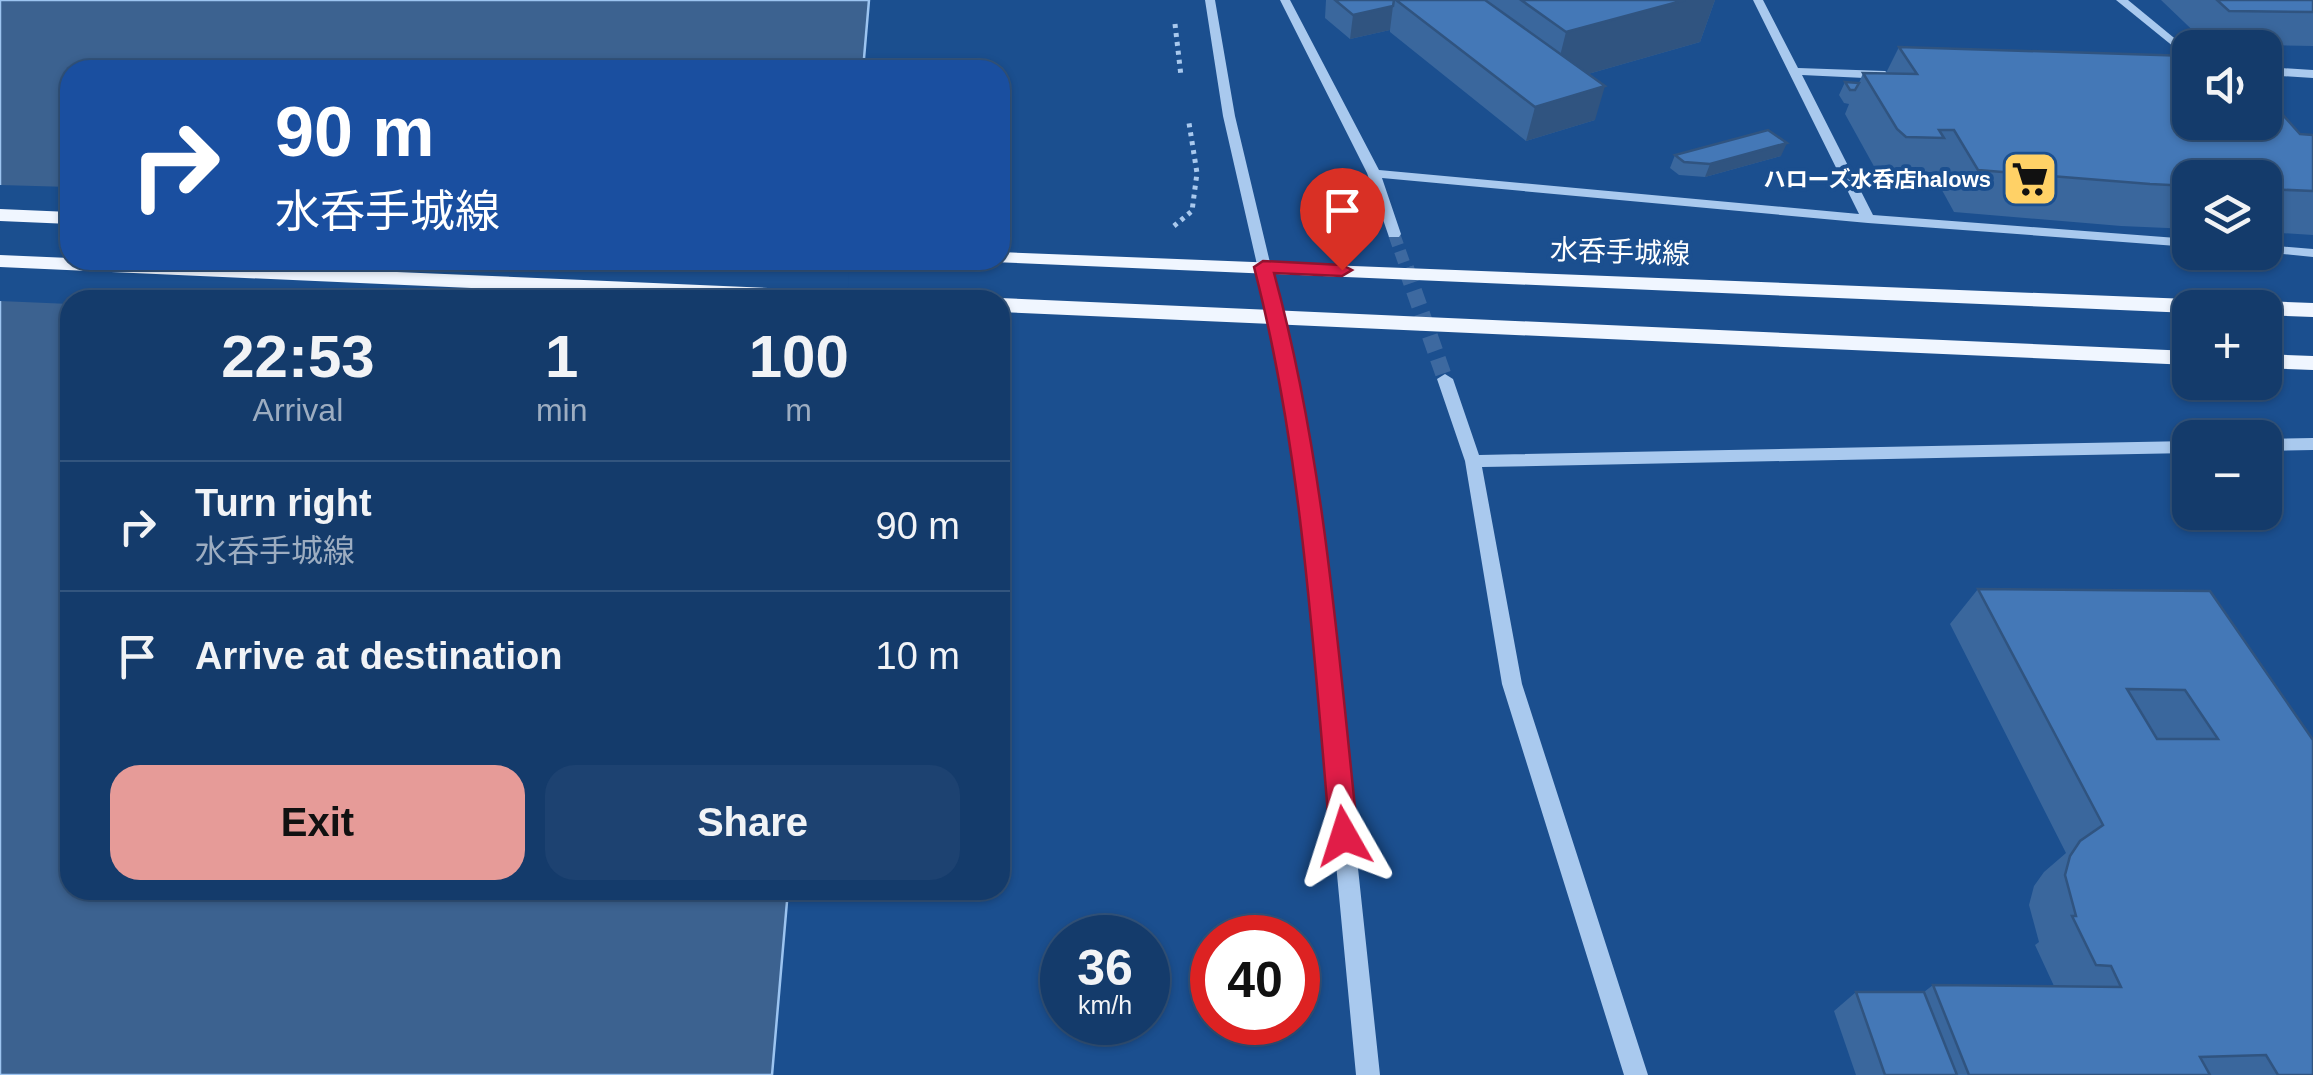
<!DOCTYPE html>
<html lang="en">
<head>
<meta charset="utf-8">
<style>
	body { margin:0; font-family:Helvetica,"Noto Sans JP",sans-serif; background:#1d4271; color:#f1f3f6; height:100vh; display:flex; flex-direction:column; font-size:38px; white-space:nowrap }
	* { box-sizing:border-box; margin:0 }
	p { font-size:32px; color:#9dadc1 }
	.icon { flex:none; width:55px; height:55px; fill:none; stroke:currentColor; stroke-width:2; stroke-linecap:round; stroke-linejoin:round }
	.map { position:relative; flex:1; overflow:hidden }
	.sheet { position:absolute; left:60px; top:290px; width:950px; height:610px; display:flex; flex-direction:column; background:#143b6b; border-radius:30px; box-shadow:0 2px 8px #0004,0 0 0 2px #33557e }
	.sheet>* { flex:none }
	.hud { position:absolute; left:60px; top:60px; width:950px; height:210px; border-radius:30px; box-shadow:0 2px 8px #0004,0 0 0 2px #33557e; background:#1a4fa0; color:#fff; overflow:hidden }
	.buttons { position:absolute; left:2172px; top:30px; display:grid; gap:20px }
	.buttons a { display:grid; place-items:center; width:110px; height:110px; border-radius:20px; background:#143b6b; box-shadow:0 2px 8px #0004,0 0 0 2px #33557e; font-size:50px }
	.speed { position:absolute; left:1040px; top:915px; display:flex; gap:20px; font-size:50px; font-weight:700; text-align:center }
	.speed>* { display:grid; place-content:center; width:130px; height:130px; border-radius:50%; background:#143b6b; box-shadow:0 2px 8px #0004,0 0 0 2px #33557e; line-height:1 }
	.speed small { font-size:25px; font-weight:400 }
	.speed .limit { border:15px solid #d22; background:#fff; color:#111 }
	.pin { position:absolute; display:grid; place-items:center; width:85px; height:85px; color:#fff; margin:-102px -42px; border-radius:50% 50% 50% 0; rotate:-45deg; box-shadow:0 0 10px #0007 }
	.pin .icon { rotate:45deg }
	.me { position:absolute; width:110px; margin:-55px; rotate:354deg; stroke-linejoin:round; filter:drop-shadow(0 0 8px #0008) }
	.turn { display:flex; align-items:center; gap:35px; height:210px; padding:0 50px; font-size:45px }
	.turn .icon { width:130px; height:130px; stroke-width:2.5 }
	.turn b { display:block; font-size:70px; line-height:85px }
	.eta { display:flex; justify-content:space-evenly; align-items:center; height:170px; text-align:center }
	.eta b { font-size:60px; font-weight:700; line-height:70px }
	.action { display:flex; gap:20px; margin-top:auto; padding:20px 50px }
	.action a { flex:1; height:115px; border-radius:30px; background:#e69b98; color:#111; font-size:40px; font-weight:700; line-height:115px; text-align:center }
	.action a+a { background:#1d4271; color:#f1f3f6 }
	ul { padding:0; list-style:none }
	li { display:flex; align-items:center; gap:30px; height:130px; padding:0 50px; border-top:2px solid #33557e }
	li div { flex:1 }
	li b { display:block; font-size:38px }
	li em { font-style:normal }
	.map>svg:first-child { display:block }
</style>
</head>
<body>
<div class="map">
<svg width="2313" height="1075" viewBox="0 0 2313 1075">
	<rect width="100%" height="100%" fill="#1b4f8f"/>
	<path fill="#3c6290" stroke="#9cc4f0" stroke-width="2.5" d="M0 0H869L863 70H70V890H788L772 1075H0Z"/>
	<path fill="#1b4f8f" d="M0 185 70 187V260H850L847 300H70V304L0 301Z"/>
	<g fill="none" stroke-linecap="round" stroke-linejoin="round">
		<path stroke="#3d69a0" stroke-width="12" stroke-dasharray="12 6" stroke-linecap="butt" d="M1394 234 1407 271"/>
		<path stroke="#3d69a0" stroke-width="16" stroke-dasharray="16 8" stroke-linecap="butt" d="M1406 268 1445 379"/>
		<g stroke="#a9c9ee" stroke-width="5" stroke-dasharray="4 5" stroke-linecap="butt">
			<path d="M1175 24 1181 76"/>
			<path d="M1174 226 1192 211 1197 173 1189 123"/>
		</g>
		<g fill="#a9c9ee" fill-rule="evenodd">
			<path d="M1205 0H1215L1235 116 1283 317 1325 558 1380 1075H1356L1307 558 1269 317 1223 116Z"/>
			<path d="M1280 0H1290L1379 170 1859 214 1753 0H1763L1798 68 1885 71 1891 75 1885 79 1802 75 1873 215 2190 239V247L1868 223 1382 178 1401 234 1399 237H1389L1367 173Z"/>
			<path d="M2116 0H2128L2190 51V60Z"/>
			<path d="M2265 67 2313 70V78L2265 75Z"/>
			<path d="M2265 245 2313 249V257L2262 252H2265Z"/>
			<path d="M1445 374 1453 379 1479 455 2190 441V453L1482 467 1522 684 1648 1075H1624L1502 684 1465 461 1437 379Z"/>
			<path d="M2313 438V450L2265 451V439Z"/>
		</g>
		<g fill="#f0f6ff" fill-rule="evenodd">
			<path d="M0 209 70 212V224L0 221Z"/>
			<path d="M1000 252 2238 301 2248 308H2190V313L993 262 1000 260Z"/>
			<path d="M0 255 887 293 897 300H739L0 267Z"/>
			<path d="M1000 298 2190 351V365L1000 312V300H994Z"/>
			<path d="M2265 301 2313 303V317L2265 315V308H2255Z"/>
			<path d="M2265 354 2313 356V370L2265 368Z"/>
		</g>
	</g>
	<g fill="#3a679d">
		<path d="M1326 0H1715L1700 42 1588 74 1595 120 1526 141 1390 32V30L1350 39 1325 18Z"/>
		<path d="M2161 0H2313V46L2207 44Z"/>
		<path d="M1899 47 2300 134 2313 135V235L2265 232V178H2190V229L2121 226 1954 212 1932 172H1926L1922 179 1885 178 1876 170 1845 114 1849 104 1844 103 1839 95 1845 82 1859 83 1863 73H1886Z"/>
		<path d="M1675 155 1781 156 1705 177 1679 175 1670 168Z"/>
		<path d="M1978 589 2210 591 2313 1075H1856L1834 1011 1856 992H1924L1933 985 2054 986 2035 945 2039 942 2029 905 2034 886 2044 872 2066 853 1950 624Z"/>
	</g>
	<g fill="#305480">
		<path d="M1685 0H1715L1700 42 1553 84 1566 32Z"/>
		<path d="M1393 6 1390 30 1350 39 1353 15Z"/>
		<path d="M1605 86 1595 120 1526 141 1535 107Z"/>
		<path d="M1787 143 1781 156 1705 177 1710 164Z"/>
	</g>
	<g fill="#4478b7" stroke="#305480" stroke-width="2.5" fill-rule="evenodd">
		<path d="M1335 0H1394L1393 6 1353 15Z"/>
		<path d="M1396 0H1485L1605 86 1535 107Z"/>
		<path d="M1521 0H1685L1566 32Z"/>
		<path d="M2217 0H2313V12L2229 11Z"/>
		<path d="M1899 47 2190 56V122H2265V95L2300 134 2313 135V191L2265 189V178H2190V186L2150 184 1978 170 1954 130H1939L1944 138 1906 137 1897 129 1863 73 1917 74Z"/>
		<path d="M1845 82 1859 83 1855 90H1850Z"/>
		<path d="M1768 130 1787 143 1710 164 1684 162 1675 155Z"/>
		<path d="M1978 589 2210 591 2313 740V1075H2278L2266 1055 2200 1057 2210 1075H1969L1933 985 2121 987 2111 966 2096 965 2072 916H2076L2065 875 2070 856 2080 841 2103 825ZM2127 689 2185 690 2218 739H2157Z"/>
		<path d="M1856 992H1924L1957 1075H1885Z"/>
	</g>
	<path fill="#e11d48" stroke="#92132f" stroke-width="2.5" d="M1263 261 1342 265 1352 270 1342 276 1274 273C1324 456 1338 649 1358 836L1354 845 1344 849 1334 845 1330 836C1313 647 1302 452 1254 267Z"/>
	<defs>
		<g id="supermarket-square" transform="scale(2.875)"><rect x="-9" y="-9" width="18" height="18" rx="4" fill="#ffd166" stroke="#1b4f8f"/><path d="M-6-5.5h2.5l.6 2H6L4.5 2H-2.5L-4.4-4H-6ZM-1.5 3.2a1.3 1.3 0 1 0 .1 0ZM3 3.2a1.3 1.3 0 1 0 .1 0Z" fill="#111"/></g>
	</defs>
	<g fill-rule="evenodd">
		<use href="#supermarket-square" x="2030" y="179"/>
	</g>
	<g text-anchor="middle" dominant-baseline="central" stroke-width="8" stroke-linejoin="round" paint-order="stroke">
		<g font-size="22" font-weight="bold" fill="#fff" stroke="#1b4f8f" text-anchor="end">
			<text x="1991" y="179">ハローズ水呑店halows</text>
		</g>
		<g font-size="28" fill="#fff" stroke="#1b4f8f">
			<text transform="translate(1620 252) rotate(2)">水呑手城線</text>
		</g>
	</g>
</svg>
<div class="buttons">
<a><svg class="icon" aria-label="sound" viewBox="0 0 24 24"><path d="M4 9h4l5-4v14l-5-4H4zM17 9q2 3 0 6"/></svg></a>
<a><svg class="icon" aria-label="layers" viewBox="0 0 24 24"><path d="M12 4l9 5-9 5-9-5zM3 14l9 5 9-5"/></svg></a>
<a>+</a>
<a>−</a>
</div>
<div class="speed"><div>36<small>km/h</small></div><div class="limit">40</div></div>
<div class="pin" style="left:1342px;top:270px;background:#d93025"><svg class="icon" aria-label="arrive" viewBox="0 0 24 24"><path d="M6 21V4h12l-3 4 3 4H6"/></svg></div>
<svg class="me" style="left:1344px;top:836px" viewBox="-20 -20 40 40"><path d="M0-17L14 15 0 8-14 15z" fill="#e11d48" stroke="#fff" stroke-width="4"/></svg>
<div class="hud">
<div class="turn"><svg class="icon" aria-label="right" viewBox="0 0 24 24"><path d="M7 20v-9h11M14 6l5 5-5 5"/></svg><div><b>90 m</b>水呑手城線</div></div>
</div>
<section class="sheet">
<div class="eta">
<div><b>22:53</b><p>Arrival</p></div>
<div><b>1</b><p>min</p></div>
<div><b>100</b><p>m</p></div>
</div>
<ul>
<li><svg class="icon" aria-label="right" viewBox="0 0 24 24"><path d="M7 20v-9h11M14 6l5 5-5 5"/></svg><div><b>Turn right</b><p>水呑手城線</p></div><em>90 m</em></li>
<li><svg class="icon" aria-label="arrive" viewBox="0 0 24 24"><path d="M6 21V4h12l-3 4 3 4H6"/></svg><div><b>Arrive at destination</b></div><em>10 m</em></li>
</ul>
<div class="action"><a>Exit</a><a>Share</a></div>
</section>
</div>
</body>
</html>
